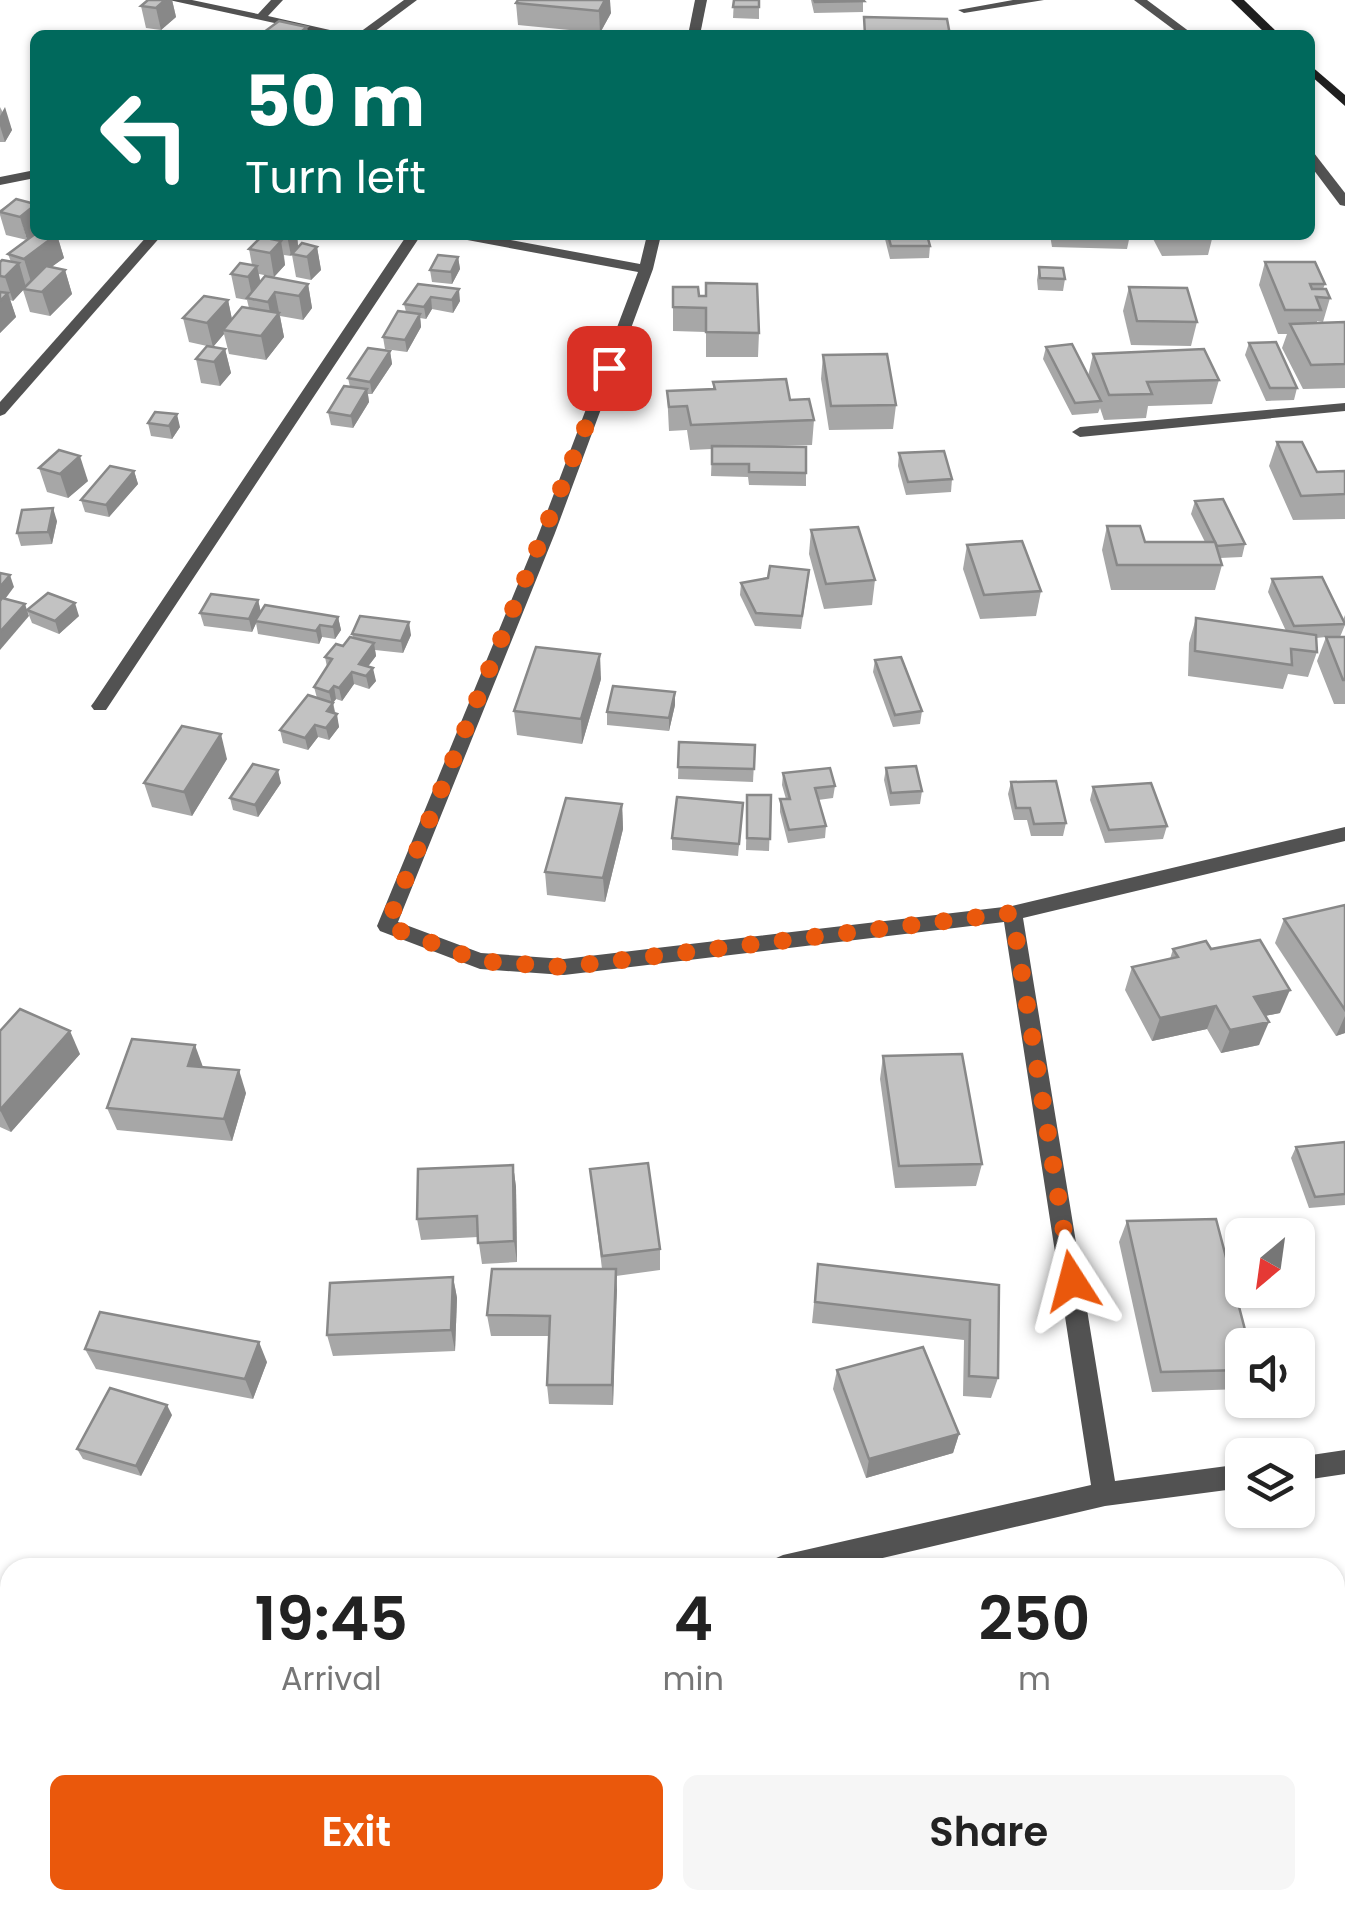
<!DOCTYPE html>
<html lang="en">
<head>
<meta charset="utf-8">
<style>
	body { margin:0; font-family:Poppins,sans-serif; background:#f6f6f6; color:#222; height:100vh; display:flex; flex-direction:column; font-size:38px; white-space:nowrap }
	* { box-sizing:border-box; margin:0 }
	p { font-size:32px; color:#767676 }
	.icon { flex:none; width:55px; height:55px; fill:none; stroke:currentColor; stroke-width:2; stroke-linecap:round; stroke-linejoin:round }
	.map { position:relative; flex:1; overflow:hidden }
	.sheet { position:absolute; left:0px; top:1558px; width:1345px; height:352px; display:flex; flex-direction:column; background:#fff; border-radius:30px 30px 0 0; box-shadow:0 2px 8px #0004 }
	.sheet>* { flex:none }
	.banner { position:absolute; left:30px; top:30px; width:1285px; height:210px; border-radius:15px; box-shadow:0 2px 8px #0004; background:#00695c; color:#fff; overflow:hidden }
	.needle { width:65px; rotate:209deg }
	.fabs { position:absolute; left:1225px; top:1218px; display:grid; gap:20px }
	.fabs a { display:grid; place-items:center; width:90px; height:90px; border-radius:15px; background:#fff; box-shadow:0 2px 8px #0004; font-size:50px }
	.pin { position:absolute; display:grid; place-items:center; width:85px; height:85px; color:#fff; margin:-42px; border-radius:20px; box-shadow:0 5px 15px #0006 }
	.me { position:absolute; width:110px; margin:-55px; rotate:351deg; stroke-linejoin:round; filter:drop-shadow(0 0 8px #0008) }
	.turn { display:flex; align-items:center; gap:35px; height:210px; padding:0 50px; font-size:45px }
	.turn .icon { width:130px; height:130px; stroke-width:2.5 }
	.turn b { display:block; font-size:70px; line-height:85px }
	.eta { display:flex; justify-content:space-evenly; align-items:center; height:170px; text-align:center }
	.eta b { font-size:60px; font-weight:600; line-height:70px }
	.button { display:flex; gap:20px; margin-top:auto; padding:20px 50px }
	.button a { flex:1; height:115px; border-radius:15px; background:#ea580c; color:#fff; font-size:40px; font-weight:600; line-height:115px; text-align:center }
	.button a+a { background:#f6f6f6; color:#222 }
	.map>svg:first-child { display:block }
</style>
</head>
<body>
<div class="map">
<svg width="1345" height="1909" viewBox="0 0 1345 1909">
	<rect width="100%" height="100%" fill="#fff"/>
	<g fill="none" stroke-linecap="round" stroke-linejoin="round">
		<g fill="#525252" fill-rule="evenodd">
			<path d="M1013 0H1044L964 13 958 10Z"/>
			<path d="M1345 403V411L1080 437 1072 432 1080 427Z"/>
		</g>
		<g fill="#525252" fill-rule="evenodd">
			<path d="M169 0H192L258 14 271 0H283L268 16 352 35H329Z"/>
			<path d="M404 0H417L370 35H356Z"/>
			<path d="M695 0H707L700 35H688Z"/>
			<path d="M1134 0H1147L1194 35H1181Z"/>
			<path d="M1310 152 1314 153 1345 193V206L1340 205 1310 165Z"/>
			<path d="M35 170V178L0 185V177Z"/>
			<path d="M148 235H162L5 414 0 416V402Z"/>
			<path d="M407 235H421L106 710H94L91 706 94 702Z"/>
			<path d="M455 235H484L640 264 647 235H661L653 269 555 533 398 922 481 953 564 959 1012 906 1345 827V841L1023 918 1115 1481 1242 1464V1488L1105 1506 840 1568H770L774 1559 783 1555 1091 1485 1004 922 564 975 480 969 380 931 377 926 539 533 638 272 462 239Z"/>
			<path d="M1345 1450V1474L1298 1481V1457Z"/>
			<path d="M91 1900H120L117 1909H88Z"/>
		</g>
		<g fill="#1f1f1f" fill-rule="evenodd">
			<path d="M1231 0H1244L1280 35H1267Z"/>
			<path d="M1310 65 1345 95V106L1310 75Z"/>
		</g>
	</g>
	<g fill="#a7a7a7">
		<path d="M148 0H172L176 17 161 30 146 28 141 6Z"/>
		<path d="M518 0 611 13 600 33 518 25 516 3Z"/>
		<path d="M734 0H759V19L733 18Z"/>
		<path d="M811 0H863V12L814 13Z"/>
		<path d="M0 107 12 130 5 142H0Z"/>
		<path d="M16 199 27 240 6 235 0 215V210Z"/>
		<path d="M57 235 64 258 51 267 65 270 72 294 50 316 30 312 23 290 13 301 10 300 16 317 0 333V262H11L8 254Z"/>
		<path d="M263 235H297L298 246 317 247 321 270 311 280 296 277 292 255 291 256 284 255 285 265 274 277 259 274 260 282 308 284 312 308 303 320 280 316 284 337 266 360 229 354 224 334 213 347 225 349 231 373 220 386 201 383 196 359 207 346 189 342 183 318 228 300 232 320 249 308 247 300 236 298 231 274 252 265 249 249 263 238Z"/>
		<path d="M884 235H927L930 246 929 258 890 259Z"/>
		<path d="M1050 235H1130L1127 249 1052 247Z"/>
		<path d="M1151 235H1213L1208 255 1162 256Z"/>
		<path d="M458 257 460 269 452 284 432 282 430 270Z"/>
		<path d="M1265 262 1325 284 1323 289 1330 298 1323 322 1317 321V323L1345 322V388L1303 389 1282 348 1287 334H1278L1259 285Z"/>
		<path d="M1039 267 1065 279 1063 291 1038 290 1037 280Z"/>
		<path d="M418 284 460 301 453 313 432 309 426 319 420 318 421 327 407 352 385 349 383 337 406 312 404 304Z"/>
		<path d="M673 287 699 296 759 333 758 357H706V332L673 331Z"/>
		<path d="M1129 287 1197 322 1191 346 1131 345 1123 311Z"/>
		<path d="M1249 343 1297 388 1294 400 1266 401 1245 355Z"/>
		<path d="M1046 347 1088 376 1093 354 1219 380 1212 404 1148 406 1146 418 1104 420 1100 408 1098 413 1072 415 1043 359Z"/>
		<path d="M390 351 392 364 372 394H368L369 402 353 428 331 425 328 412 350 387 348 378Z"/>
		<path d="M823 355 896 405 893 429 829 430 821 379Z"/>
		<path d="M713 382 790 400 814 420 812 445 773 446 806 473V486L749 485 748 477 711 476 712 449 690 450 687 430 669 431 667 391 713 390Z"/>
		<path d="M148 423 180 427 172 439 151 436Z"/>
		<path d="M1277 442 1317 472 1345 471V519L1293 520 1269 466Z"/>
		<path d="M899 453 952 479 951 492 906 495 898 466Z"/>
		<path d="M39 468 88 481 68 498 47 492Z"/>
		<path d="M134 471 138 484 109 517 85 512 81 500Z"/>
		<path d="M1195 501 1245 544 1242 557 1220 558 1222 565 1215 590H1111L1102 550 1107 526 1145 542H1205L1191 514Z"/>
		<path d="M57 521 52 544 21 546 17 533Z"/>
		<path d="M811 530 875 580 872 605 824 609 809 554Z"/>
		<path d="M967 545 1041 591 1036 616 980 619 963 569Z"/>
		<path d="M1272 579 1343 620 1345 615V627V625L1340 637H1345V704H1334L1317 661 1326 637 1316 638 1317 652 1308 677 1288 674 1283 689 1188 676 1189 643 1196 618 1286 631 1268 592Z"/>
		<path d="M741 583H808L801 629 755 626 740 595Z"/>
		<path d="M258 600 261 612 338 617 341 630 335 639 322 637 319 644 258 634 256 623 252 632 204 626 200 613Z"/>
		<path d="M27 610 79 616 59 634 32 623Z"/>
		<path d="M352 634 411 635 403 653 375 650 376 656 368 666 376 681 369 689 354 684 342 701 336 699 333 703 339 727 329 740 318 737 308 750 283 743 280 730 317 698 314 687 327 667 325 657 343 646 353 637Z"/>
		<path d="M875 660 922 711 920 724 893 727 873 672Z"/>
		<path d="M601 679 582 744 517 735 514 711Z"/>
		<path d="M675 692V705L669 731 607 725V712Z"/>
		<path d="M679 742 755 745 753 782 678 779Z"/>
		<path d="M227 759 192 816 152 807 144 783Z"/>
		<path d="M886 768 922 791 920 804 890 806 884 780Z"/>
		<path d="M783 773 835 786 833 798 818 800 826 826 825 838 788 843 780 812V799H786L782 785Z"/>
		<path d="M1011 782 1066 823 1063 836H1031L1027 820H1014L1008 794Z"/>
		<path d="M281 783 258 817 233 810 230 798Z"/>
		<path d="M1093 787 1167 826 1163 839 1105 843 1090 800Z"/>
		<path d="M747 795H771L769 851 746 850Z"/>
		<path d="M622 804 623 829 605 902 547 895 545 872Z"/>
		<path d="M742 815 738 856 672 850V838Z"/>
		<path d="M1345 905V1033L1336 1036 1275 943 1284 919Z"/>
		<path d="M1173 949H1211L1280 1013 1265 1016 1259 1045 1221 1053 1207 1029 1152 1041 1125 990 1132 967 1170 959Z"/>
		<path d="M0 1031 80 1054 11 1132 0 1127Z"/>
		<path d="M883 1056 982 1164 976 1186 895 1188 880 1079Z"/>
		<path d="M203 1067 246 1093 232 1141 117 1130 107 1108Z"/>
		<path d="M1345 1142V1205L1309 1208 1291 1158 1296 1147Z"/>
		<path d="M513 1165 516 1187 517 1262 482 1264 478 1237 421 1240 417 1219Z"/>
		<path d="M590 1169 660 1249V1270L616 1276 613 1405 549 1404 547 1385 549 1336H491L487 1315 602 1269Z"/>
		<path d="M1127 1221 1242 1345V1389L1152 1392 1119 1242Z"/>
		<path d="M818 1264 999 1285 998 1378 991 1398 963 1396 964 1340 812 1323Z"/>
		<path d="M453 1277 457 1298 455 1351 333 1356 327 1335Z"/>
		<path d="M85 1349 267 1362 253 1399 96 1369Z"/>
		<path d="M837 1370 959 1434 953 1453 866 1478 833 1389Z"/>
		<path d="M172 1415 141 1476 83 1459 77 1449Z"/>
		<path d="M1217 1900H1335L1345 1909H1219Z"/>
	</g>
	<g fill="#888">
		<path d="M165 0H172L176 17 161 30 156 8Z"/>
		<path d="M605 0H610L611 13 600 33 599 11Z"/>
		<path d="M307 27 309 35H297Z"/>
		<path d="M5 107 12 130 5 142 0 126V116Z"/>
		<path d="M35 205V234L27 240 20 217Z"/>
		<path d="M57 235 64 258 31 282 24 259Z"/>
		<path d="M287 235H297L298 246 291 256Z"/>
		<path d="M281 241 285 265 274 277 270 253Z"/>
		<path d="M317 247 321 270 311 280 307 257Z"/>
		<path d="M458 257 460 269 452 284 451 272Z"/>
		<path d="M19 263 26 287 13 301 5 277Z"/>
		<path d="M257 266 262 289 253 301 248 277Z"/>
		<path d="M65 270 72 294 50 316 42 292Z"/>
		<path d="M308 284 312 308 303 320 299 296Z"/>
		<path d="M459 289 460 301 453 313 452 300Z"/>
		<path d="M275 292 284 337 266 360 261 336 272 323 268 302Z"/>
		<path d="M8 293 16 317 0 333V301Z"/>
		<path d="M431 297 432 309 426 319 424 307Z"/>
		<path d="M228 300 233 324 223 330 224 334 213 347 207 323Z"/>
		<path d="M420 314 421 327 407 352 405 340Z"/>
		<path d="M225 349 231 373 220 386 214 362Z"/>
		<path d="M390 351 392 364 372 394 370 382Z"/>
		<path d="M367 389 369 402 353 428 351 416Z"/>
		<path d="M177 414 180 427 172 439 169 426Z"/>
		<path d="M80 456 88 481 68 498 60 474Z"/>
		<path d="M134 471 138 484 109 517 106 505Z"/>
		<path d="M53 508 57 521 52 544 48 532Z"/>
		<path d="M10 575 14 587 0 606V587Z"/>
		<path d="M258 600 261 613 252 632 249 619Z"/>
		<path d="M75 603 79 616 59 634 55 621Z"/>
		<path d="M25 604 29 616 0 650V632Z"/>
		<path d="M338 617 341 630 335 639 333 627Z"/>
		<path d="M409 622 411 635 403 653 401 641Z"/>
		<path d="M320 625 322 637 319 644 316 631Z"/>
		<path d="M374 643 376 656 361 676 359 664Z"/>
		<path d="M600 654 601 679 582 744 581 719Z"/>
		<path d="M373 668 376 681 369 689 366 676Z"/>
		<path d="M352 672 354 684 342 701 339 688Z"/>
		<path d="M334 686 336 699 333 703 335 716 327 711 332 704 329 692Z"/>
		<path d="M675 692V705L669 731V718Z"/>
		<path d="M337 714 339 727 329 740 326 728Z"/>
		<path d="M315 725 318 737 308 750 305 738Z"/>
		<path d="M221 734 227 759 192 816 184 792Z"/>
		<path d="M278 770 281 783 258 817 255 805Z"/>
		<path d="M622 804 623 829 605 902 603 878Z"/>
		<path d="M1290 990 1280 1013 1244 1020 1254 997Z"/>
		<path d="M1216 1006 1207 1029 1152 1041 1160 1018Z"/>
		<path d="M1345 1016V1033L1336 1036Z"/>
		<path d="M1269 1022 1259 1045 1221 1053 1230 1030Z"/>
		<path d="M70 1031 80 1054 11 1132 0 1110Z"/>
		<path d="M195 1045 203 1067 188 1066Z"/>
		<path d="M239 1070 246 1093 232 1141 224 1119Z"/>
		<path d="M513 1165 516 1187 517 1262 514 1241Z"/>
		<path d="M616 1269 617 1290 613 1405 612 1385Z"/>
		<path d="M453 1277 457 1298 455 1351 451 1330Z"/>
		<path d="M259 1342 267 1362 253 1399 245 1379Z"/>
		<path d="M167 1405 172 1415 141 1476 136 1466Z"/>
		<path d="M959 1434 953 1453 866 1478 869 1459Z"/>
	</g>
	<g fill="#c2c2c2" stroke="#888" stroke-width="2.5">
		<path d="M148 0H165L156 8 141 6Z"/>
		<path d="M518 0H605L599 11 516 3Z"/>
		<path d="M734 0H759V7H733Z"/>
		<path d="M814 0H863L864 1 815 2Z"/>
		<path d="M864 17 947 19 950 35H865Z"/>
		<path d="M279 21 307 27 297 35 285 32 282 35H260Z"/>
		<path d="M16 199 35 204V205L20 217 0 212Z"/>
		<path d="M35 234 56 235 24 259 8 254Z"/>
		<path d="M888 235H927L930 246H891Z"/>
		<path d="M261 237 281 241 270 253 249 249Z"/>
		<path d="M302 243 317 247 307 257 292 254Z"/>
		<path d="M438 255 458 257 451 272 430 270Z"/>
		<path d="M2 260 19 263 5 277 0 276V262Z"/>
		<path d="M1265 262H1315L1325 284H1310L1312 289H1326L1330 298 1316 297 1321 310H1285Z"/>
		<path d="M240 263 257 266 248 277 231 274Z"/>
		<path d="M46 266 65 270 42 292 23 289Z"/>
		<path d="M1039 267 1063 268 1065 279 1040 278Z"/>
		<path d="M265 276 308 284 299 296 275 292 268 302 247 298Z"/>
		<path d="M706 283 757 284 759 333 706 332V308L673 307V287H698L699 296H706Z"/>
		<path d="M418 284 459 289 452 300 431 297 424 307 404 304Z"/>
		<path d="M1129 287 1187 288 1197 322 1137 321Z"/>
		<path d="M0 292 8 293 0 301Z"/>
		<path d="M204 296 228 300 207 323 183 318Z"/>
		<path d="M242 307 279 313 261 336 223 330Z"/>
		<path d="M398 311 420 314 405 340 383 337Z"/>
		<path d="M1345 322V364L1311 365 1290 324Z"/>
		<path d="M1276 342 1297 388H1270L1249 343Z"/>
		<path d="M1072 344 1101 401 1075 403 1046 347Z"/>
		<path d="M207 346 225 349 214 362 196 359Z"/>
		<path d="M368 348 390 351 370 382 348 378Z"/>
		<path d="M1204 349 1219 380 1147 382 1152 394 1109 395 1093 354Z"/>
		<path d="M887 354 896 405 831 406 823 355Z"/>
		<path d="M786 379 790 400 809 399 814 420 691 425 687 406 669 407 667 391 715 389 713 382Z"/>
		<path d="M344 386 367 389 351 416 328 412Z"/>
		<path d="M155 412 177 414 169 426 148 423Z"/>
		<path d="M1277 442H1302L1317 472 1345 471V494L1301 496Z"/>
		<path d="M712 446 806 447V473L749 472V464H712Z"/>
		<path d="M59 450 80 456 60 474 39 468Z"/>
		<path d="M944 451 952 479 908 482 899 453Z"/>
		<path d="M110 466 134 471 106 505 81 500Z"/>
		<path d="M1223 499 1245 544 1217 546 1195 501Z"/>
		<path d="M53 508 48 532 17 533 22 510Z"/>
		<path d="M1107 526H1140L1145 542H1215L1222 565H1117Z"/>
		<path d="M858 527 875 580 826 584 811 530Z"/>
		<path d="M1022 541 1041 591 984 595 967 545Z"/>
		<path d="M770 566 809 570 802 616 756 613 741 583 768 578Z"/>
		<path d="M0 573 10 575 0 587Z"/>
		<path d="M1322 577 1345 624 1294 626 1272 579Z"/>
		<path d="M48 593 75 603 55 621 27 610Z"/>
		<path d="M211 594 258 600 249 619 200 613Z"/>
		<path d="M2 598 25 604 0 632V601Z"/>
		<path d="M265 605 338 617 333 627 320 625 316 631 255 621Z"/>
		<path d="M360 616 409 622 401 641 352 634Z"/>
		<path d="M1196 618 1316 635 1317 652 1291 649 1292 665 1195 651Z"/>
		<path d="M350 637 374 643 359 664 373 668 366 676 352 672 339 688 334 686 329 692 314 687 332 659 325 657 336 644 343 646Z"/>
		<path d="M1326 637H1345V680H1343Z"/>
		<path d="M536 647 600 654 581 719 514 711Z"/>
		<path d="M901 657 922 711 895 715 875 660Z"/>
		<path d="M613 686 675 692 669 718 607 712Z"/>
		<path d="M308 695 333 703 327 711 337 714 326 728 315 725 305 738 280 730Z"/>
		<path d="M182 726 221 734 184 792 144 783Z"/>
		<path d="M679 742 755 745 754 769 678 767Z"/>
		<path d="M253 764 278 770 255 805 230 798Z"/>
		<path d="M916 766 922 791 891 793 886 768Z"/>
		<path d="M830 768 835 786 815 788 826 826 789 830 780 799H790L783 773Z"/>
		<path d="M1056 781 1066 823 1034 824 1030 808H1016L1011 782Z"/>
		<path d="M1151 783 1167 826 1109 830 1093 787Z"/>
		<path d="M747 795H771L770 839 747 838Z"/>
		<path d="M677 797 743 803 739 844 672 838Z"/>
		<path d="M566 798 622 804 603 878 545 872Z"/>
		<path d="M1345 905V1010L1284 919Z"/>
		<path d="M1260 940 1290 990 1254 997 1269 1022 1230 1030 1216 1006 1160 1018 1132 967 1178 957 1173 949 1206 941 1211 949Z"/>
		<path d="M20 1009 70 1031 0 1110V1031Z"/>
		<path d="M132 1039 195 1045 188 1066 239 1070 224 1119 107 1108Z"/>
		<path d="M962 1054 982 1164 899 1166 883 1056Z"/>
		<path d="M1345 1142V1194L1315 1197 1296 1147Z"/>
		<path d="M648 1163 660 1249 602 1256 590 1169Z"/>
		<path d="M513 1165 514 1241 478 1243 477 1216 417 1219 418 1169Z"/>
		<path d="M1216 1219 1249 1345H1242V1370L1161 1372 1127 1221Z"/>
		<path d="M818 1264 999 1285 998 1378 969 1376 970 1320 815 1302Z"/>
		<path d="M492 1269H616L612 1385H547L550 1316 487 1315Z"/>
		<path d="M453 1277 451 1330 327 1335 330 1283Z"/>
		<path d="M100 1312 259 1342 245 1379 85 1349Z"/>
		<path d="M923 1347 959 1434 869 1459 837 1370Z"/>
		<path d="M110 1388 167 1405 136 1466 77 1449Z"/>
		<path d="M1345 1817V1909H1234L1232 1900H1335V1818Z"/>
		<path d="M466 1900H541L554 1909H461Z"/>
		<path d="M956 1900H1008L1006 1909H953Z"/>
		<path d="M1027 1900H1090L1087 1909H1024Z"/>
	</g>
	<g fill="none" stroke-linecap="round" stroke-linejoin="round">
		<path stroke="#ea580c" stroke-width="18" stroke-dasharray="0 32.4" d="M609 368 387 926 480 961 564 967 1012 913 1072 1281"/>
	</g>
</svg>
<div class="fabs">
<a><svg class="needle" viewBox="-14 -14 28 28"><path d="M0-13l5 13h-10z" fill="#e53935"/><path d="M0 13l5-13h-10z" fill="#767676"/></svg></a>
<a><svg class="icon" aria-label="sound" viewBox="0 0 24 24"><path d="M4 9h4l5-4v14l-5-4H4zM17 9q2 3 0 6"/></svg></a>
<a><svg class="icon" aria-label="layers" viewBox="0 0 24 24"><path d="M12 4l9 5-9 5-9-5zM3 14l9 5 9-5"/></svg></a>
</div>
<div class="pin" style="left:609px;top:368px;background:#d93025"><svg class="icon" aria-label="arrive" viewBox="0 0 24 24"><path d="M6 21V4h12l-3 4 3 4H6"/></svg></div>
<svg class="me" style="left:1072px;top:1281px" viewBox="-20 -20 40 40"><path d="M0-17L14 15 0 8-14 15z" fill="#ea580c" stroke="#fff" stroke-width="4"/></svg>
<div class="banner">
<div class="turn"><svg class="icon" aria-label="left" viewBox="0 0 24 24"><path d="M17 20v-9H6M10 6l-5 5 5 5"/></svg><div><b>50 m</b>Turn left</div></div>
</div>
<section class="sheet">
<div class="eta">
<div><b>19:45</b><p>Arrival</p></div>
<div><b>4</b><p>min</p></div>
<div><b>250</b><p>m</p></div>
</div>
<div class="button"><a>Exit</a><a>Share</a></div>
</section>
</div>
</body>
</html>
